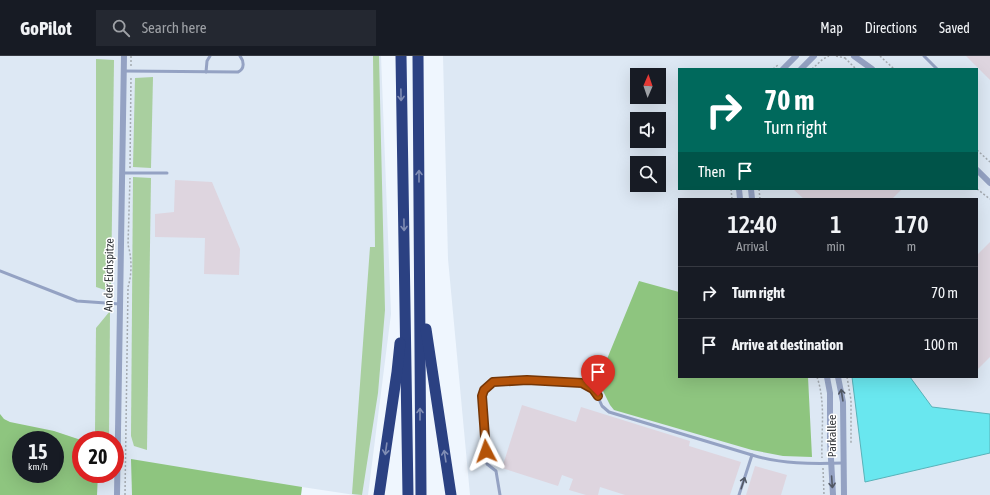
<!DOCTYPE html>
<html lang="en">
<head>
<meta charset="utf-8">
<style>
	body { margin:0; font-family:"Asap Condensed",sans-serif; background:#242831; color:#f1f3f6; height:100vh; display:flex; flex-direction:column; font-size:15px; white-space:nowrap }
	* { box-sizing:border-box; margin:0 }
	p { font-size:13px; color:#9ea1a6 }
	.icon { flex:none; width:22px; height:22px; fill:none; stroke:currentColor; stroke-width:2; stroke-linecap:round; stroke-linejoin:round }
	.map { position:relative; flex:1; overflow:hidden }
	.panel { position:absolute; left:678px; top:142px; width:300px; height:180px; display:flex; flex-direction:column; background:#171b24; border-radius:0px; box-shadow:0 4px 16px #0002 }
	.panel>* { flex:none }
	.top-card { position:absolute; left:678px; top:12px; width:300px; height:122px; border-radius:0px; box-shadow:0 4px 16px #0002; background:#00695c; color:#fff; overflow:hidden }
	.needle { width:26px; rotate:2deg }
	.tools { position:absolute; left:630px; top:12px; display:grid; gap:8px }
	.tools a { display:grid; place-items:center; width:36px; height:36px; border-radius:0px; background:#171b24; box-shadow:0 4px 16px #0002; font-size:20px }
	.speed { position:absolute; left:12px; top:375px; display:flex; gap:8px; font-size:20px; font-weight:700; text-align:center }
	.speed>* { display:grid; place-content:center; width:52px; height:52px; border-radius:50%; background:#171b24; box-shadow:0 4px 16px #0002; line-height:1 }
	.speed small { font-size:10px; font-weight:400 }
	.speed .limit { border:6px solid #d22; background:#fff; color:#111 }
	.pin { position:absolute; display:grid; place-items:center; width:34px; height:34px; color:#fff; margin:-41px -17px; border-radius:50% 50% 50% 0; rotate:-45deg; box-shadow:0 0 4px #0007 }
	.pin .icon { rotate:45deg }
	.me { position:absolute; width:44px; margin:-22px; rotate:356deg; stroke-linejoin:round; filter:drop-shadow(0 0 3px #0008) }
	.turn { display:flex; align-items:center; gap:14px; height:84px; padding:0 20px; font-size:18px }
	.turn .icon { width:52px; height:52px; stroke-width:2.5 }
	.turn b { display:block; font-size:28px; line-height:34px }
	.then { display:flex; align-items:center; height:38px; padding:0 20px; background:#0003; gap:8px; font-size:15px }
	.eta { display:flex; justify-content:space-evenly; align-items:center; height:68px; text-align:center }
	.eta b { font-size:24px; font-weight:600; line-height:28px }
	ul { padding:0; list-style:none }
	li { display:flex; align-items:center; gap:12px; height:52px; padding:0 20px; border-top:1px solid #363941 }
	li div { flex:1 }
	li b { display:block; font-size:15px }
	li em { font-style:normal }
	header { display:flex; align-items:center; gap:24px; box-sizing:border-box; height:56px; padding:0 20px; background:#171b24; border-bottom:1px solid #363941 }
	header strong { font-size:19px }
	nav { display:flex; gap:22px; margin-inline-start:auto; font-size:14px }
	.search { width:280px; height:36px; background:#242831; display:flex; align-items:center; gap:10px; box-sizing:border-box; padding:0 14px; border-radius:0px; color:#9ea1a6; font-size:15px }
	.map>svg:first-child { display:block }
</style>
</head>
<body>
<header>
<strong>GoPilot</strong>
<div class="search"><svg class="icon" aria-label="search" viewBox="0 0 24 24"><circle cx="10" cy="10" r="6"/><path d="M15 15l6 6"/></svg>Search here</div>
<nav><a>Map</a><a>Directions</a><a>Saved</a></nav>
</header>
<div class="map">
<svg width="990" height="439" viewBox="0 0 990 439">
	<rect width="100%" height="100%" fill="#eff6fe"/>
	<g fill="#dde8f4" fill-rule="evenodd">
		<path d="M0 0H381L391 258 368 439H355L302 431 301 439H0ZM21 384H55V418H21ZM81 384H115V418H81Z"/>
		<path d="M443 0H990V439H470L448 203ZM679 13H977V133H679ZM637 19H659V41H637ZM637 63H659V85H637ZM637 107H659V129H637ZM679 143H977V321H679Z"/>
	</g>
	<g fill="#a9cf9f">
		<path d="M373 0H379L385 254 378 337 362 439 352 438 370 191H375Z"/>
		<path d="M96 3 114 4 111 236 96 231Z"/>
		<path d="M153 21 151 112 133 111 135 22Z"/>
		<path d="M133 121 151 122 147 394 134 390 131 380Z"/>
		<path d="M110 255 109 381 95 376 96 272Z"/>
	</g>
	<g fill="#8ec57f" fill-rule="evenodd">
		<path d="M639 225 679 236V321H808L812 401 783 400 752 394 614 354 610 349 598 325Z"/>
		<path d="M0 358 4 363 10 366 54 375 81 384V418H98L97 439H0ZM21 384H55V418H21Z"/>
		<path d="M131 403 302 431 301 439H132Z"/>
	</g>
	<path fill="#69e7ef" stroke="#59b2b9" d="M852 321H910L932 351 990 358V397L865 426Z"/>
	<g fill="#ded5df">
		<path d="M966 0H990V24Z"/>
		<path d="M175 124 212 126 240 193 239 219 204 218 205 182 155 181V158L174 156Z"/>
		<path d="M793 133H902L892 143H804Z"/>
		<path d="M990 186V301L977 314V199Z"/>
		<path d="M522 349 576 366 581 351 690 385 689 390 741 406 730 439H625L600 431 598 439H586L569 434 573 423 562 419 558 430 502 412Z"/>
		<path d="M755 410 787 419 781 439H746Z"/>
	</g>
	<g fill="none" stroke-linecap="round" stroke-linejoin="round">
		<g stroke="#a4aab0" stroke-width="1.5" stroke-dasharray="2 2" stroke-linecap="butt">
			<path d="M836 0 845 2 846 0"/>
			<path d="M880 0 894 13"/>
			<path d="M845 2 856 13"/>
			<path d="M131 10V0"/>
			<path d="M773 13 778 9"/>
			<path d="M812 13 823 3 829 0"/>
			<path d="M977 94 990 106"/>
			<path d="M130 112 131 20"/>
			<path d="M731 133 732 143"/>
			<path d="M759 133 760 143"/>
			<path d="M977 133 990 143"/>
			<path d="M817 321C826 347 821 375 822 402"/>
			<path d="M847 321 851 344V387"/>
			<path d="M823 412 824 439"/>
			<path d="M125 439 128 231C132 218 132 202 128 189L130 122"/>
		</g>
		<g stroke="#94a2c3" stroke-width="3">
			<path d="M924 0 937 13"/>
			<path d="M124 15 238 16C245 13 244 5 240 0"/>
			<path d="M206 16 207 5 210 0"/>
			<path d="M122 117H167"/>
			<path d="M0 215 77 245 120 248"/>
			<path d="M500 439 496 415 487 408 482 340 484 333 493 326 527 324 582 327 593 333 598 341 602 350 609 356 752 399C781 408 812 408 843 407"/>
			<path d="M739 439 752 399"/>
		</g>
		<g stroke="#94a2c3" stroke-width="6">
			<path d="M854 0 872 13"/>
			<path d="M783 13 796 0"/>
			<path d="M801 13 814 0"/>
			<path d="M977 114 990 127"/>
			<path d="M739 133 740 143"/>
			<path d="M751 133 752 143"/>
			<path d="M827 321 830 337V385L833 439"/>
			<path d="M838 321 843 346 844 439"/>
			<path d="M117 439 124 0"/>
		</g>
		<g stroke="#2b4182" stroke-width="11">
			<path d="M401 0 408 439"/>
			<path d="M418 0 421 439"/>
			<path d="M426 273 451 439"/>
			<path d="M379 439 397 316 400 287"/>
		</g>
	</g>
	<defs><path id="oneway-shaft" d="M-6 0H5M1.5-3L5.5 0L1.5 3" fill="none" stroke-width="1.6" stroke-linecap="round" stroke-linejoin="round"/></defs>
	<g stroke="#808db4">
		<use href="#oneway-shaft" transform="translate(401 39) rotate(89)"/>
		<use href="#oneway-shaft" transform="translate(419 120) rotate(-90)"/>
		<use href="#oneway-shaft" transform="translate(404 169) rotate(89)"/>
		<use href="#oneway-shaft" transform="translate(420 358) rotate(-90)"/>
		<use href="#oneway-shaft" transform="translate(386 393) rotate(98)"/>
		<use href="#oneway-shaft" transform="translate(445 400) rotate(-99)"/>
	</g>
	<g stroke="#515864">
		<use href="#oneway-shaft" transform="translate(842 339) rotate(-99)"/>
		<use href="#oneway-shaft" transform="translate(832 426) rotate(86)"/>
		<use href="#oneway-shaft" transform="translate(743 427) rotate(-72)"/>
	</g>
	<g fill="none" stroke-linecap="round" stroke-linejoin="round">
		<g stroke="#753606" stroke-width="10">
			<path id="route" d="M486 395 482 340 484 334 493 326 527 324 582 327 593 333 598 340"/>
		</g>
		<use href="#route" stroke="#b45309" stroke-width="7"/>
	</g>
	<g text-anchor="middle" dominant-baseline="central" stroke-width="3" stroke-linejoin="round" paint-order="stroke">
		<g font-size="12" fill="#34383c" stroke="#fff">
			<text transform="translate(109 219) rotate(-89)">An der Eichspitze</text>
			<text transform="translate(832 380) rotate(-90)">Parkallee</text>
		</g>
	</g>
</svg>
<div class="tools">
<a><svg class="needle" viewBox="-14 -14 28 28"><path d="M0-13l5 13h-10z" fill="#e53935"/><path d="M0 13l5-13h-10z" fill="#9ea1a6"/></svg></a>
<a><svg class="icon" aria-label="sound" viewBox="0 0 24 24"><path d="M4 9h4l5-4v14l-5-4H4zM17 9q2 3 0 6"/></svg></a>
<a><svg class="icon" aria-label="search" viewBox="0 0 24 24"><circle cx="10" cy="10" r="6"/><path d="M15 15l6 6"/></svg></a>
</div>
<div class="speed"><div>15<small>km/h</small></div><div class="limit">20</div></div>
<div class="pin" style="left:598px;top:340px;background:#d93025"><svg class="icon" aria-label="arrive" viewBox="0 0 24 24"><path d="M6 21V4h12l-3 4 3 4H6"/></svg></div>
<svg class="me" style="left:486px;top:395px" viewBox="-20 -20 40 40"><path d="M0-17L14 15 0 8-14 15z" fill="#b45309" stroke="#fff" stroke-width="4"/></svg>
<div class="top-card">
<div class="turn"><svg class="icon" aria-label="right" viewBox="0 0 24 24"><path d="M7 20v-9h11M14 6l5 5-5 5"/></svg><div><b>70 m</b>Turn right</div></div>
<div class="then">Then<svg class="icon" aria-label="arrive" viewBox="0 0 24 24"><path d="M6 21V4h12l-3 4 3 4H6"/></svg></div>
</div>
<section class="panel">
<div class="eta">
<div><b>12:40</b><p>Arrival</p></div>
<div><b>1</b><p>min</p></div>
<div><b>170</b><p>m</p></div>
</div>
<ul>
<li><svg class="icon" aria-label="right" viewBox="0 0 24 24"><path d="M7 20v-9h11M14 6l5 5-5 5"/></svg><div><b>Turn right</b></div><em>70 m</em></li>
<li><svg class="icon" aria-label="arrive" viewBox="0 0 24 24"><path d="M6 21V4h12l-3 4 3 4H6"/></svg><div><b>Arrive at destination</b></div><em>100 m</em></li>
</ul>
</section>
</div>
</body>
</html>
